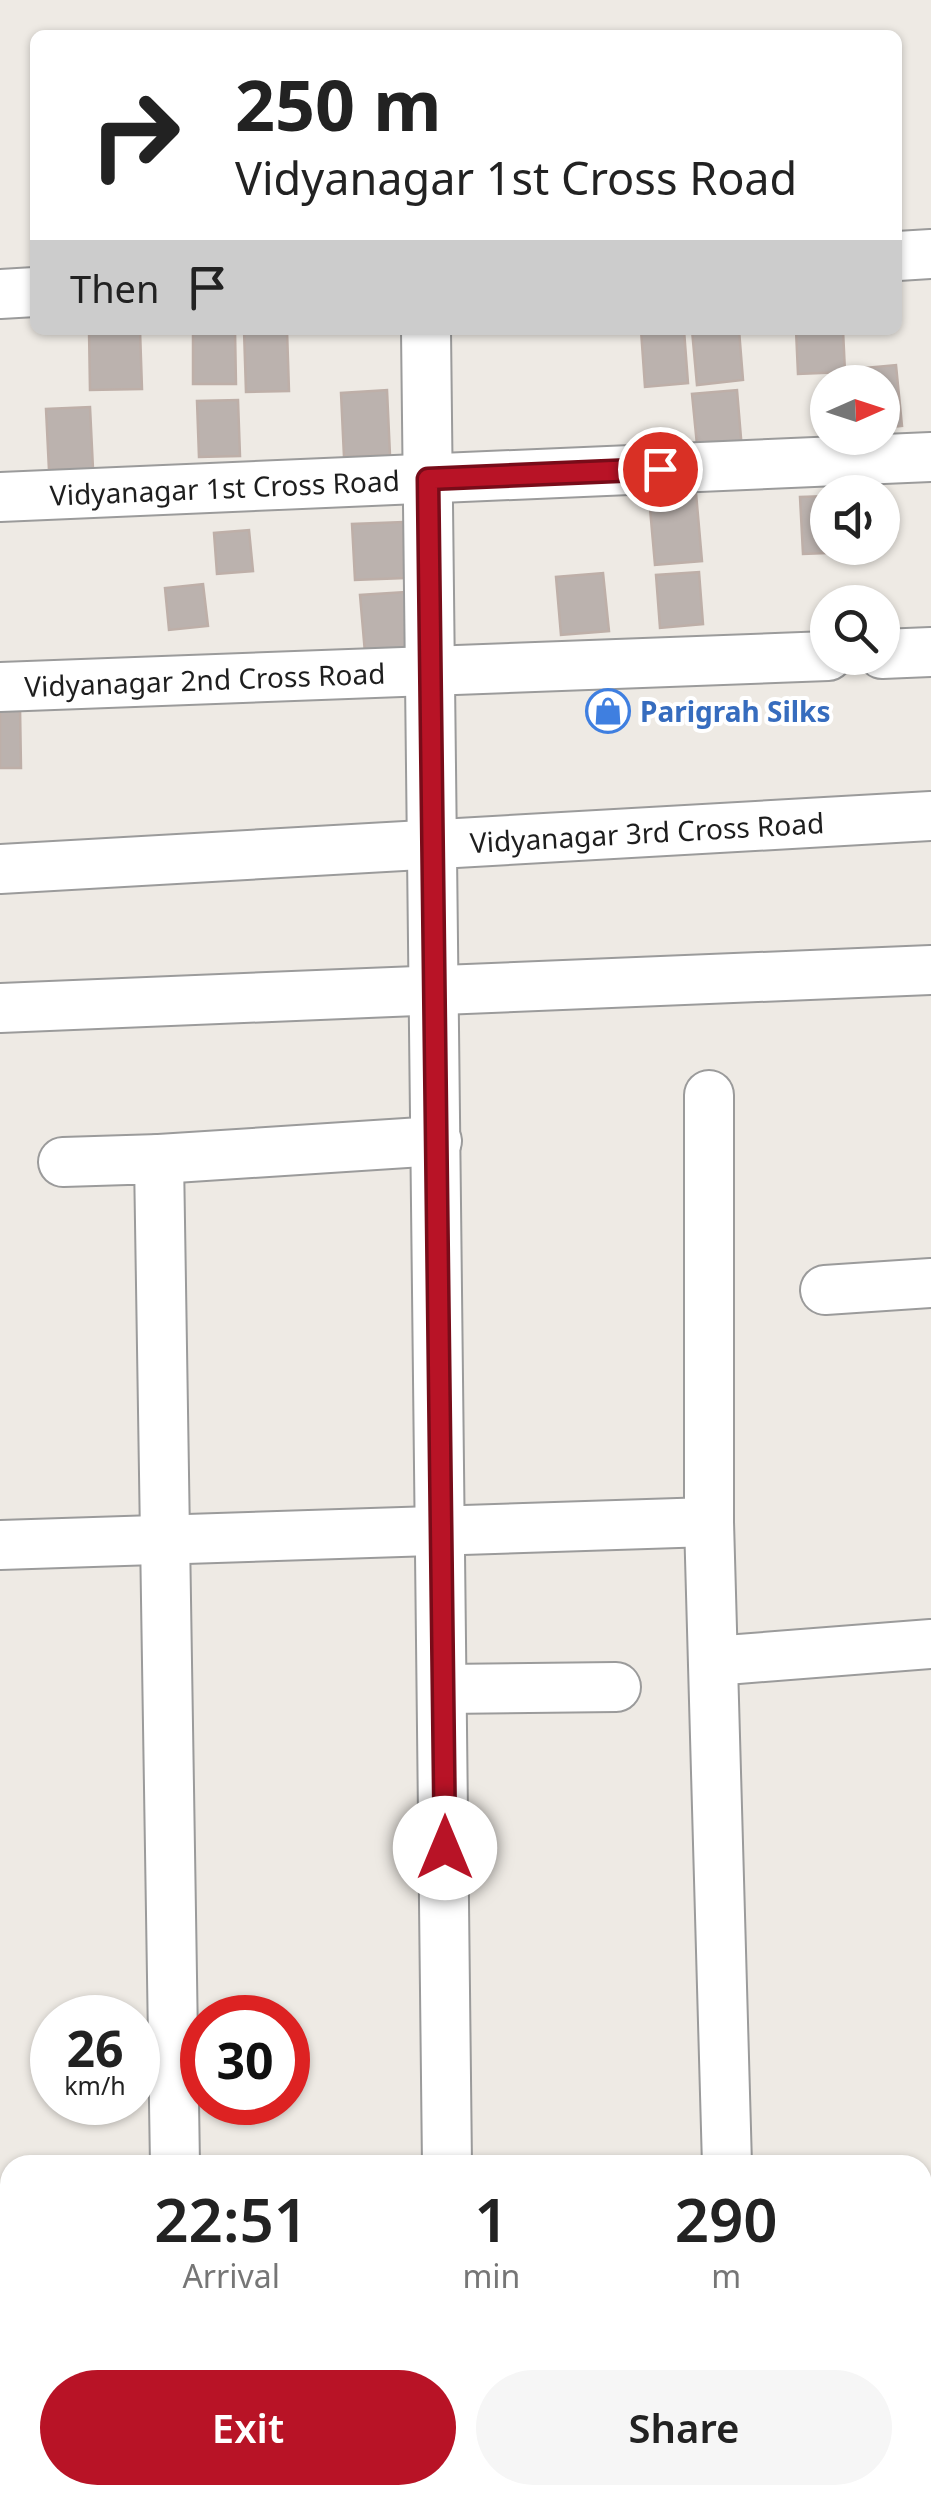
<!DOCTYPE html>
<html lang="en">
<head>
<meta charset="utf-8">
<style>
	body { margin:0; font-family:"Noto Sans",sans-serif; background:#f6f6f6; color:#222; height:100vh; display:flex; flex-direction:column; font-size:38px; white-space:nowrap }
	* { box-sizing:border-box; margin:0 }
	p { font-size:32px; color:#767676 }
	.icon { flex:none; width:55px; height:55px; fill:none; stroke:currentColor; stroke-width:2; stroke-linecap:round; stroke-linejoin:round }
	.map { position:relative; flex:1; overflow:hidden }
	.panel { position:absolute; left:0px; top:2155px; width:932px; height:350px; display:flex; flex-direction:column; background:#fff; border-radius:30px 30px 0 0; box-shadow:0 2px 8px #0004 }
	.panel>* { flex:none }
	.guide { position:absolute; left:30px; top:30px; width:872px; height:305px; border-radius:15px; box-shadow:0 2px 8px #0004; background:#fff; color:#222; overflow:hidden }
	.needle { width:65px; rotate:87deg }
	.buttons { position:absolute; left:810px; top:365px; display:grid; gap:20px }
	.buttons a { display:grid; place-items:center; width:90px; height:90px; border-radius:50%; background:#fff; box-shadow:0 2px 8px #0004; font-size:50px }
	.speed { position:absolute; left:30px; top:1995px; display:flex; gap:20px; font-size:50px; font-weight:700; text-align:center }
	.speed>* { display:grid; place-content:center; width:130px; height:130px; border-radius:50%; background:#fff; box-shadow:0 2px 8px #0004; line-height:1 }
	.speed small { font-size:25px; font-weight:400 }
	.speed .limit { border:15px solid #d22; background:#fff; color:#111 }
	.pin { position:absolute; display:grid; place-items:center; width:85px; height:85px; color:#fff; margin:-42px; border:5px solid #fff; border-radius:50%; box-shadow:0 2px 10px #0007 }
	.me { position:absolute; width:110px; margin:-55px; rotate:0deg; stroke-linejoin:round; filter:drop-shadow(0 0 8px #0008) }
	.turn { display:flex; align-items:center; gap:35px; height:210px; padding:0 40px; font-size:45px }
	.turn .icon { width:130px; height:130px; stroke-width:2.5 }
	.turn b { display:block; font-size:70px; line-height:85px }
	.then { display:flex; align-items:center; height:95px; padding:0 40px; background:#0003; gap:20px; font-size:38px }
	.eta { display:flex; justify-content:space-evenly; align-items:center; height:170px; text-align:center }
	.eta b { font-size:60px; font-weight:600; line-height:70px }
	.action { display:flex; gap:20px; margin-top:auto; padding:20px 40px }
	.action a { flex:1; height:115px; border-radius:60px; background:#b81326; color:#fff; font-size:40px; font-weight:600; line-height:115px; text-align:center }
	.action a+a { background:#f6f6f6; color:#222 }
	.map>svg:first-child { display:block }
</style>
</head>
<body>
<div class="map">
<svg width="931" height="2505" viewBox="0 0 931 2505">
	<rect width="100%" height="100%" fill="#eeeae4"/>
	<g fill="#bbb2ae" stroke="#beafa8" stroke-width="2.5">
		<path d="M89 330H140L142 389 90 390Z"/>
		<path d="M193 330H235L236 384H193Z"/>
		<path d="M244 330H287L289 391 246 392Z"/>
		<path d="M641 330H684L688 383 645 387Z"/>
		<path d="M692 330H739L743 380 697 385Z"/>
		<path d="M796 330H843L845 372 798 374Z"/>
		<path d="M896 365 902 426 882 428V382H854L852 369Z"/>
		<path d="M387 390 390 455 344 457 341 393Z"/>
		<path d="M737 390 742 450 698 455 692 394Z"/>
		<path d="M238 400 240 456 199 457 197 401Z"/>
		<path d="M90 407 93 469 49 470 46 409Z"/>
		<path d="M696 493 702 561 655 565 649 497Z"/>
		<path d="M828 496V548H853V552L803 554 800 497Z"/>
		<path d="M403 522 405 578 355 580 352 524Z"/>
		<path d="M249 530 253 571 217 574 214 533Z"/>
		<path d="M699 572 703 624 660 628 656 575Z"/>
		<path d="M603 573 609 631 561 635 556 577Z"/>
		<path d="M203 584 208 626 169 630 165 588Z"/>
		<path d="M405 592 410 650 365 653 360 595Z"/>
		<path d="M0 707H20L21 768H0Z"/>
	</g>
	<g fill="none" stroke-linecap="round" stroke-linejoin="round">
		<g stroke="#9b9b9b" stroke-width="52">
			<g id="minor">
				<path d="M898 256 931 254"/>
				<path d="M0 294 35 292"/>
				<path d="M426 330 447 2165"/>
				<path id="s1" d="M0 497 931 457"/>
				<path d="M882 654 931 652"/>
				<path id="s2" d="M0 687 828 656"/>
				<path id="s3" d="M0 869 931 816"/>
				<path d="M0 1008 931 970"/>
				<path d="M709 1095V1522L727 2165"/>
				<path d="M159 1159 437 1141"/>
				<path d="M63 1162 159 1159 175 2165"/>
				<path d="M825 1290 931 1283"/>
				<path d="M0 1545 709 1522"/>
				<path d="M713 1661 931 1644"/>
				<path d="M444 1689 616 1687"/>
				<path d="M452 2495V2505"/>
			</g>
		</g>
		<use href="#minor" stroke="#fff" stroke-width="48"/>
	</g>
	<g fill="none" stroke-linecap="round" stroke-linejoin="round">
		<g stroke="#780c19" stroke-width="25">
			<path id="route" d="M445 1848 428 479 660 469"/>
		</g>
		<use href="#route" stroke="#b81326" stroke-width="18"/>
	</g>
	<defs>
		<g id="shop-ring" transform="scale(2.25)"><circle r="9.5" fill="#fff" stroke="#3f7fe0" stroke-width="1.5"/><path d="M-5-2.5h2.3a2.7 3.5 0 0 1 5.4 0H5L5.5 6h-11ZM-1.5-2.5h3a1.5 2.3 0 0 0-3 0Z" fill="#3f7fe0"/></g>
	</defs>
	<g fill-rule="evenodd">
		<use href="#shop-ring" x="608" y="711"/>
	</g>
	<g text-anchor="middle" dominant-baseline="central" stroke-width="8" stroke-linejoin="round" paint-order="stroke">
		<g font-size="28" fill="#1e1e1e" stroke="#fff">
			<text stroke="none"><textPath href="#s1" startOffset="225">Vidyanagar 1st Cross Road</textPath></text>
			<text stroke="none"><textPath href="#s2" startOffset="205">Vidyanagar 2nd Cross Road</textPath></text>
			<text stroke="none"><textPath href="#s3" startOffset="648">Vidyanagar 3rd Cross Road</textPath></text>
		</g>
		<g font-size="28" font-weight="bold" fill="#366cbe" stroke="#fff" text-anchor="start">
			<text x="640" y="711">Parigrah Silks</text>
		</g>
	</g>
</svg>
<div class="buttons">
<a><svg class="needle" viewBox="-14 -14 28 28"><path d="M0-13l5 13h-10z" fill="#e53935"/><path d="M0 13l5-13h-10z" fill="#767676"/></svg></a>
<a><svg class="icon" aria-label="sound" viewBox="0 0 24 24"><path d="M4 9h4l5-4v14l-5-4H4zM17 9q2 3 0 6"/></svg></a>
<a><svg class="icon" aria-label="search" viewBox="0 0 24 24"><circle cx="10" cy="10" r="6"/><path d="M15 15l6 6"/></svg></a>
</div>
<div class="speed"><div>26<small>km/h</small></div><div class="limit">30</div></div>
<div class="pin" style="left:660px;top:469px;background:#d93025"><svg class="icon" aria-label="arrive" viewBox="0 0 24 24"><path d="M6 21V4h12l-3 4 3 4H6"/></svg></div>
<svg class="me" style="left:445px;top:1848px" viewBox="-20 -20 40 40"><circle r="19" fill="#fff"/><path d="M0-13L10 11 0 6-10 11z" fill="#b81326"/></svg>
<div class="guide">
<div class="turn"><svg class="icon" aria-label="right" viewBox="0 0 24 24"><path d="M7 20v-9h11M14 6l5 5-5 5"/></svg><div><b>250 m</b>Vidyanagar 1st Cross Road</div></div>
<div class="then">Then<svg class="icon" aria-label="arrive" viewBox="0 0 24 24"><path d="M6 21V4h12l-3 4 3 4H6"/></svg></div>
</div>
<section class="panel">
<div class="eta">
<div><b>22:51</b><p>Arrival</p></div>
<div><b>1</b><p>min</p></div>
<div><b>290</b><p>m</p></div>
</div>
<div class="action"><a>Exit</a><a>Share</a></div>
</section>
</div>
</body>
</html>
